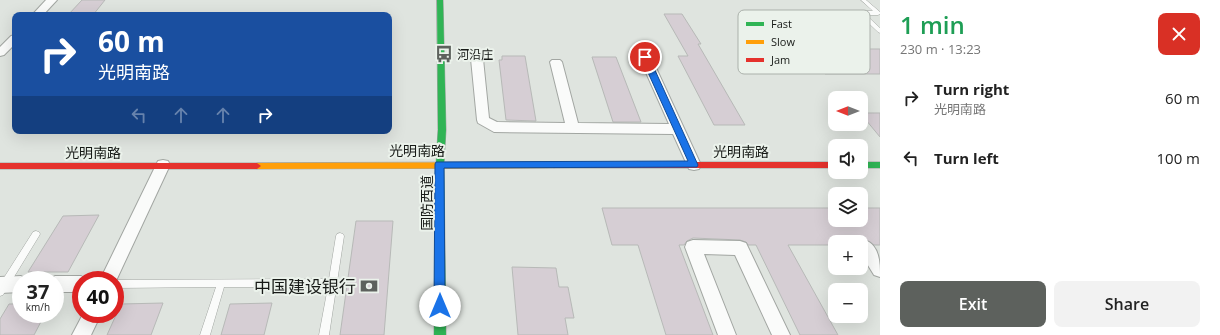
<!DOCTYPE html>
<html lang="en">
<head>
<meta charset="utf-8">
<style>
	body { margin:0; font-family:"Open Sans","Noto Sans SC",sans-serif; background:#f2f2f2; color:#222; height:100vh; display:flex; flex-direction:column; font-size:15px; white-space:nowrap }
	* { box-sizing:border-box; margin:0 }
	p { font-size:13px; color:#767676 }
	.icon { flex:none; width:22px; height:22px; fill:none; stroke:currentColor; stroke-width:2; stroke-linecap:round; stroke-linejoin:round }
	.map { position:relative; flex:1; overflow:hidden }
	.sheet { display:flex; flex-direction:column; background:#fff; width:340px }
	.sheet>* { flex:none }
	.banner { position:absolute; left:12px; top:12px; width:380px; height:122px; border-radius:8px; box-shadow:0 4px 16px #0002; background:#1a4fa0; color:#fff; overflow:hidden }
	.needle { width:26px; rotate:270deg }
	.buttons { position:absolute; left:828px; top:91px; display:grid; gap:8px }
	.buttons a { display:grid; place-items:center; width:40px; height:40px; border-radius:8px; background:#fff; box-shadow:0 4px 16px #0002; font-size:20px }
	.speed { position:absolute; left:12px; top:271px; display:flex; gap:8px; font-size:20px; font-weight:700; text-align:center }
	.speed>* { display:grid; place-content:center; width:52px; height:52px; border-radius:50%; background:#fff; box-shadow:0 4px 16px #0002; line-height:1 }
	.speed small { font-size:10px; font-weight:400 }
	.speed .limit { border:6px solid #d22; background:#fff; color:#111 }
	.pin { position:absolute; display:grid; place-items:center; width:34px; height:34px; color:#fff; margin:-17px; border:2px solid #fff; border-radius:50%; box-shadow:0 1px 4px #0007 }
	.me { position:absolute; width:44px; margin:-22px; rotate:0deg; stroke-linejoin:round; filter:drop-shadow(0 0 3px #0008) }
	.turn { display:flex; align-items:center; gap:14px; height:84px; padding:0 20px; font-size:18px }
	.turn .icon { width:52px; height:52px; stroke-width:2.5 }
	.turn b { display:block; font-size:28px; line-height:34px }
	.lanes { display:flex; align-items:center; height:38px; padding:0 20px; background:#0003; justify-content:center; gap:20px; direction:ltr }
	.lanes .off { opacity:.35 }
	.round { display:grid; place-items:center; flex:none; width:42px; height:42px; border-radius:8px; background:#f2f2f2 }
	.headline { display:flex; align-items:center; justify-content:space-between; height:68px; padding:0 20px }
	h1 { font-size:24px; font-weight:600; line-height:30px; color:#1e9e55 }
	.button { display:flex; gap:8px; margin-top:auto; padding:8px 20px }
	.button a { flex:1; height:46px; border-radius:8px; background:#5d615d; color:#fff; font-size:16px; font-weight:600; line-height:46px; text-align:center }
	.button a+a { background:#f2f2f2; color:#222 }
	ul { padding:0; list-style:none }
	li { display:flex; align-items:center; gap:12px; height:60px; padding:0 20px }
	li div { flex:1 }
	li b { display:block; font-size:15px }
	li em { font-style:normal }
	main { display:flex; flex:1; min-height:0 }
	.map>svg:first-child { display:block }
</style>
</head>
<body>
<main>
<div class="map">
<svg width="880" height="335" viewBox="0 0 880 335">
	<rect width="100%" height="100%" fill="#dfe4df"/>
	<g fill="#d6ced4" stroke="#b7b9b7">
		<path d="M82 0H105L93 15H68Z"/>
		<path d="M664 14H682L701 44H698L745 125H714L678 56H688Z"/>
		<path d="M786 29H809L827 49H880V74H825Z"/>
		<path d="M502 56H525L536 121 506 120 499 60H502Z"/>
		<path d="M592 57H616L641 122H613Z"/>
		<path d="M861 113H880V137L861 114Z"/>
		<path d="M602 208H835V220H861V208H880V245H874L864 239 859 242H835V245H788L838 335H800L756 245H748L746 242 740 240 693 238 687 241 684 245H679L713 335H666L638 245H612Z"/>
		<path d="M99 215 68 272H28L63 216Z"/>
		<path d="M356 221H393L384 335H340Z"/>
		<path d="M512 267 556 268 559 287H568L574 318H565L568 335H518Z"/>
		<path d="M163 303 151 335H107L121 304Z"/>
		<path d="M272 303 264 335H221L230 304Z"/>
		<path d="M9 304H21V314H45L34 335H0V319Z"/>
	</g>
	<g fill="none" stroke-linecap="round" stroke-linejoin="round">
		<g stroke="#a2a6a2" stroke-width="1">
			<g id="lane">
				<path d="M861 0H866L880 12V14L878 15H866L880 28V33L878 32 858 13 861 11H873Z"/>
				<path d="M36 231 39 232 40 234 39 236 3 295 0 296V284L33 232Z"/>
				<path d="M340 233 343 234 344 236 329 335H319L328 287H224L210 335H200L216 287 115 288V280L329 279 336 236 337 234Z"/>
			</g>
		</g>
		<g stroke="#a2a6a2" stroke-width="2">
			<g id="street">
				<path d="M46 0H57L43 15H32Z"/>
				<path d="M15 35V44L4 55 0 56V47L11 36Z"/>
				<path d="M645 54 649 55 651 57 701 165 699 169 694 170 689 169 673 134 494 132 478 123 477 120 471 59 473 57H481L483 59 489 118 497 122 565 123 550 62 552 60H560L562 62 578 123 669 124 639 57 641 55Z"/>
				<path d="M163 160 168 161 170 165 115 283V280H100L156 165 158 161Z"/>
				<path d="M693 240 740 241 746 243 790 335H772L735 255 704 254 736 335H718L685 247 687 242Z"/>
				<path d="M865 240C880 246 880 263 880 277L874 275 861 254V242H860Z"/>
				<path d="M21 276 28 280H21V292L0 293V277Z"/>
				<path d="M55 276H81L88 280H81V292H55V280H48Z"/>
				<path d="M83 314H101L91 335H72Z"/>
			</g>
		</g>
		<g stroke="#a2a6a2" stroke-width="1">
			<g id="fast">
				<path d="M437 0H443L446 130 444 164 446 335H434L436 164 438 130Z"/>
				<rect x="861" y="162" width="19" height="6"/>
			</g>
		</g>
		<g stroke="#a2a6a2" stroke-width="1">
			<path id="slow" d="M554 162 558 165 554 168 257 169 253 166 257 163Z"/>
		</g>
		<g stroke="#a2a6a2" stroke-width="1">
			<g id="jam">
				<path d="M554 162H835V168H554L550 165Z"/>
				<path d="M0 163H257L261 166 257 169H0Z"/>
			</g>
		</g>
		<use href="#lane" fill="#fafbfa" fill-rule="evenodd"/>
		<use href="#street" fill="#fafbfa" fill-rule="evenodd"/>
		<use href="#fast" fill="#30b455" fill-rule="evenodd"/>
		<use href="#slow" fill="#ff9f0a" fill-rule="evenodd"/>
		<use href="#jam" fill="#e5322d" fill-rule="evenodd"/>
	</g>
	<path fill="#1a73e8" stroke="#114b97" d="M645 54 649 57 698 165 697 167 444 168 445 306 444 309 440 311 436 309 434 306 435 164 436 162 688 161 641 57Z"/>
	<defs>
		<g id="bus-bare" transform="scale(1.38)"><path d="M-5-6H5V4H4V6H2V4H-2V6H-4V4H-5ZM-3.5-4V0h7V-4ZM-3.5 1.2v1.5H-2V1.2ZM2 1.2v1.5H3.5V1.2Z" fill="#5d615d" stroke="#ebf2eb" stroke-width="2.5" paint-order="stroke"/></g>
		<g id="bank-bare" transform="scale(1.38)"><path d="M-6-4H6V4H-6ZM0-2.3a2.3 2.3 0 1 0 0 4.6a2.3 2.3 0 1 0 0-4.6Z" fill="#5d615d" stroke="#ebf2eb" stroke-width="2.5" paint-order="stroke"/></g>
	</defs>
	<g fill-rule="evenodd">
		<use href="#bus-bare" x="444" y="54"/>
		<use href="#bank-bare" x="369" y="286"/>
	</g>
	<g text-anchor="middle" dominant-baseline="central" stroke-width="4" stroke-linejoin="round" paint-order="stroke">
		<g font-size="12" fill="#171a17" stroke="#ebf2eb" text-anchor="start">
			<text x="457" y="54">河沿庄</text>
		</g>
		<g font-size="14" fill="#171a17" stroke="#ebf2eb">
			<text x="417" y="150">光明南路</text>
			<text x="741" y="151">光明南路</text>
			<text x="93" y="152">光明南路</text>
			<text transform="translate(426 203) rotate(-90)">国防西道</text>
		</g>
		<g font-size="17" fill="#171a17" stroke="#ebf2eb" text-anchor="end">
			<text x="356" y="286">中国建设银行</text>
		</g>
	</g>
	<rect x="738" y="10" width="132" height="64" rx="6" fill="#ebf2eb" stroke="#abb1ab" stroke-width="1"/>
	<rect x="746" y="22" width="18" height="4" fill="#30b455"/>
	<rect x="746" y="40" width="18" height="4" fill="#ff9f0a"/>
	<rect x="746" y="58" width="18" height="4" fill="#e5322d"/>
	<g font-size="11" fill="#171a17">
		<text x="771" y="28">Fast</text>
		<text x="771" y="46">Slow</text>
		<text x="771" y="64">Jam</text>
	</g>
</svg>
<div class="buttons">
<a><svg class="needle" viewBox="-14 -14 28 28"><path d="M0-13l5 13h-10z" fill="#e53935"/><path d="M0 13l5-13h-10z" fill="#767676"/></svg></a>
<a><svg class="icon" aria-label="sound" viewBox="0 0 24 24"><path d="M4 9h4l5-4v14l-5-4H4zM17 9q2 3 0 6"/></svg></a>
<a><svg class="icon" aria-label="layers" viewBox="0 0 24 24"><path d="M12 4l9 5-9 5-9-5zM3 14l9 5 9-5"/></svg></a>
<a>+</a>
<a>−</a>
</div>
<div class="speed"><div>37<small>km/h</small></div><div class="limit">40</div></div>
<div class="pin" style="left:645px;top:57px;background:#d93025"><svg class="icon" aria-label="arrive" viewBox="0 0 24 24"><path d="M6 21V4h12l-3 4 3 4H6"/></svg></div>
<svg class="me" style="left:440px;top:306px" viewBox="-20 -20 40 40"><circle r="19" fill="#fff"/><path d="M0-13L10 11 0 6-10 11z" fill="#1a73e8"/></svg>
<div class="banner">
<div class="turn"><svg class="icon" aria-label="right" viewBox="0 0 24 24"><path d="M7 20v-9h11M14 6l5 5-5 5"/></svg><div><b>60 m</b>光明南路</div></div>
<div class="lanes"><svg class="icon off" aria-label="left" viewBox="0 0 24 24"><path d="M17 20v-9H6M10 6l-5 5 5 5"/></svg><svg class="icon off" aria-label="ahead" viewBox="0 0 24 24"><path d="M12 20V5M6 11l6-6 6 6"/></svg><svg class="icon off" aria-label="ahead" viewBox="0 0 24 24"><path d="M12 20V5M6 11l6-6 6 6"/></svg><svg class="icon" aria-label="right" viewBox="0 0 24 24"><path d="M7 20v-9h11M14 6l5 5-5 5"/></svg></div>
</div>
</div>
<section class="sheet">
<div class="headline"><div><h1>1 min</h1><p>230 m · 13:23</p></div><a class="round" style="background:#d93025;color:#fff"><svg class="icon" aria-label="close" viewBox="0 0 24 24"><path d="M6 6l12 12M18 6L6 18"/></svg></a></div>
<ul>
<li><svg class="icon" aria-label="right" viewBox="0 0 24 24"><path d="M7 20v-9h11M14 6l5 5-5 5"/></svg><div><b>Turn right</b><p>光明南路</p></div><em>60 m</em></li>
<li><svg class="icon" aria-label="left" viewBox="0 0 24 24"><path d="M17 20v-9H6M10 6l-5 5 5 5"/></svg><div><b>Turn left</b></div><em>100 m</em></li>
</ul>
<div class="button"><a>Exit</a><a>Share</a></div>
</section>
</main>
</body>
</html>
